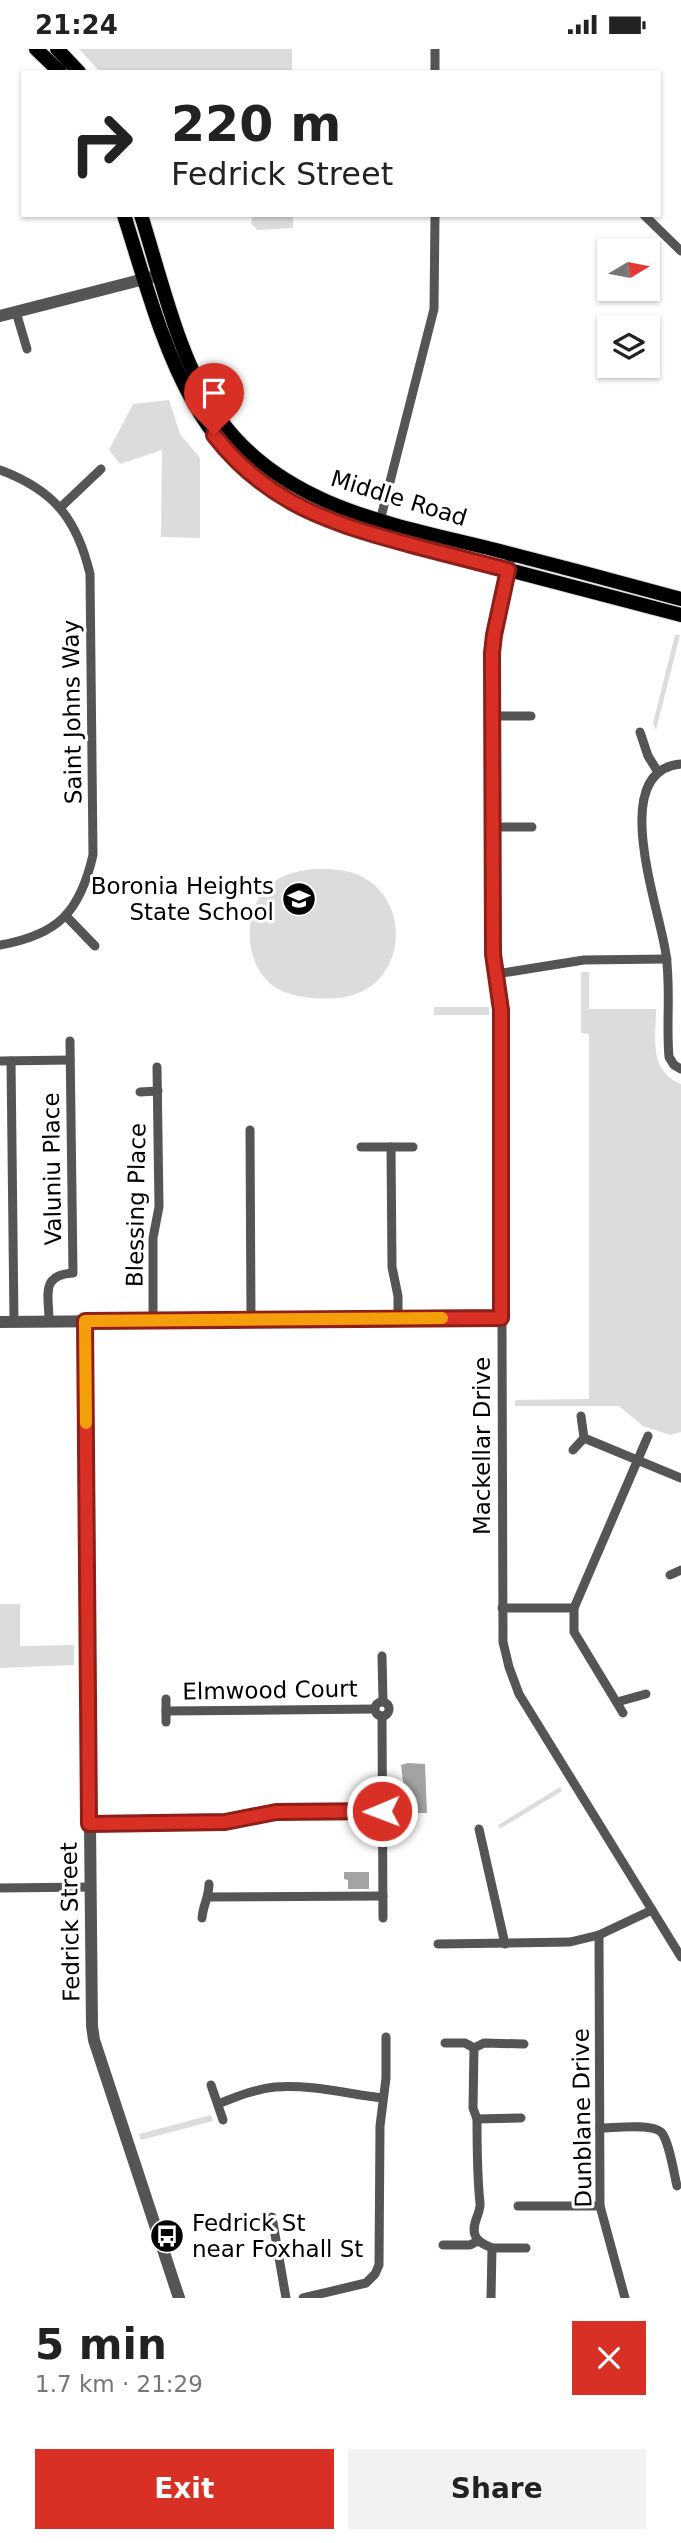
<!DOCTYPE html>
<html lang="en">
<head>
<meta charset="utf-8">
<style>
	body { margin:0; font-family:"DejaVu Sans",sans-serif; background:#f2f2f2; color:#222; height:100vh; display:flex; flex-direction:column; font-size:26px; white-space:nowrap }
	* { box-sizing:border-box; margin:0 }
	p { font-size:23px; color:#767676 }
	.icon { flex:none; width:38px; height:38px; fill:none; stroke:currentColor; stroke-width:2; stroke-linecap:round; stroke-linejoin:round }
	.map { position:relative; height:2249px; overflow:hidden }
	.sheet { display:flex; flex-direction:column; background:#fff; flex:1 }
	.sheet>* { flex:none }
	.hud { position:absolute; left:21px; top:21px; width:640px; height:147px; border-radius:0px; box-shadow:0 2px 5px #0004; background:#fff; color:#222; overflow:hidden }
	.needle { width:46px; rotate:80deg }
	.buttons { position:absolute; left:597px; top:189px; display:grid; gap:14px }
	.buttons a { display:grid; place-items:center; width:63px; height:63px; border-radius:0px; background:#fff; box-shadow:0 2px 5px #0004; font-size:35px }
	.pin { position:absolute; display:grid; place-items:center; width:60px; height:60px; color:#fff; margin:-72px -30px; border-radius:50% 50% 50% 0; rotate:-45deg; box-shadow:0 0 7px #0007 }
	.pin .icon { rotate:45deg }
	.me { position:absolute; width:77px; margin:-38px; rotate:269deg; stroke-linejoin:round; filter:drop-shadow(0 0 5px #0008) }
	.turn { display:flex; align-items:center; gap:24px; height:147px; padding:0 35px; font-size:32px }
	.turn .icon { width:91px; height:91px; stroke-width:2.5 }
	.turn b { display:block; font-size:49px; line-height:60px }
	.round { display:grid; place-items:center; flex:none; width:74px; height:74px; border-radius:0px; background:#f2f2f2 }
	.summary { display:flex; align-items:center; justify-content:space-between; height:119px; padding:0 35px }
	h1 { font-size:42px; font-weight:700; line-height:52px }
	.button { display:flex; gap:14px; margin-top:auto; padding:14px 35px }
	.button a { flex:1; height:80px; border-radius:0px; background:#d93025; color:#fff; font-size:28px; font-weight:700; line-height:80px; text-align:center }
	.button a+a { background:#f2f2f2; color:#222 }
	.status { display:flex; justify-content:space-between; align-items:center; height:49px; padding:0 35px; background:#fff; direction:ltr }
	.status svg { height:19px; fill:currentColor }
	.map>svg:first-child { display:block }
</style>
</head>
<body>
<div class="status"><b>21:24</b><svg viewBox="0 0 49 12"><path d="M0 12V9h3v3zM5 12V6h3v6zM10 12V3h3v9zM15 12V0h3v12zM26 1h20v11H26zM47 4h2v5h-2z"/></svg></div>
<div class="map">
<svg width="681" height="2249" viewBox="0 0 681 2249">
	<rect width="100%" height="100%" fill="#fff"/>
	<g fill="#dcdcdc">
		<path d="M79 0H292V23H100Z"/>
		<path d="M253 166H293V179L258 181 251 175Z"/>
		<path d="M169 351 180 385 200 409V489L161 488 162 401 120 415 109 401 133 355Z"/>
		<path d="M675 586H680L656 681 653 674Z"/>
		<path d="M314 820C330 820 347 820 361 827 414 854 405 938 345 948 326 951 300 950 282 942 240 923 239 852 278 830 288 824 303 821 314 820Z"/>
		<path d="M581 923H589V960H656C656 989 648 1021 681 1035V1383L670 1386 643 1377 619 1357H515V1351L589 1350V985L581 984Z"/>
		<rect x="434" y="958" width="55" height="8"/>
		<path d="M0 1555H20V1597L74 1596V1616L0 1619Z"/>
		<path d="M560 1738 562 1742 500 1780 498 1776Z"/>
		<path d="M211 2066 213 2072 141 2091 139 2085Z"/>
	</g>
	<g fill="#a3a3a3">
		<path d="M408 1714 425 1715 427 1764H412L406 1758 401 1716Z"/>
		<path d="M344 1823H369V1840H348V1831L344 1830Z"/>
	</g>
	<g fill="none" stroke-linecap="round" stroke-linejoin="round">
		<g stroke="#dbdbdb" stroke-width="16">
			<g id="primary">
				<path d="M36 0 60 23"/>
				<path d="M57 0 79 23"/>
				<path d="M124 166C162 285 186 403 308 463 321 469 335 474 348 479L681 566"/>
				<path d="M141 166C162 232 179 312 219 369 283 459 396 476 496 501 558 517 619 533 681 550"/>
			</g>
		</g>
		<g stroke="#555" stroke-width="9">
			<path d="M435 0V23"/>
			<path d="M644 166 681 202"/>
			<path d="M16 263 27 300"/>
			<path d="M0 421C54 441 77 470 90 525L93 806C80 863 58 886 0 896"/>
			<path d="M61 458 101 420"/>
			<path d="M380 472 434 260 435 166"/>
			<path d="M512 506 494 586 492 604 493 905 501 961 503 1593 509 1618 519 1645 681 1908"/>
			<path d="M492 667H531"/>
			<path d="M640 683 648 707 658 723"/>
			<path d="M681 715C606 721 661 863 666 906 671 940 666 974 669 1008L674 1016 681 1020"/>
			<path d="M492 778H532"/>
			<path d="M66 867 95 897"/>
			<path d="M496 925 584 911 667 910"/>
			<path d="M0 1012 70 1011"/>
			<path d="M11 1012 14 1272"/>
			<path d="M140 1043 158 1042"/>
			<path d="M250 1081 251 1271"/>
			<path d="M361 1098H413"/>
			<path d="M391 1098 392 1218 398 1247V1270"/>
			<path d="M49 1272C49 1246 40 1226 73 1224L70 992"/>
			<path d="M153 1272V1189L159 1158 157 1018"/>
			<path d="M584 1389 681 1429"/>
			<path d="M573 1401 584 1389 581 1367"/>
			<path d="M670 1526 681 1521"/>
			<path d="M502 1559H574"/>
			<path d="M382 1607 383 1652"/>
			<circle cx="382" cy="1660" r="7"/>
			<path d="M617 1653 646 1645"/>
			<path d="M166 1662 374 1660"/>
			<path d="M623 1664 574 1583V1559L648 1387"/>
			<path d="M382 1667 383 1869"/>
			<path d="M166 1673V1650"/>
			<path d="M89 1775 225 1773 276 1763 382 1762"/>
			<path d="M479 1780 505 1895"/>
			<path d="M0 1839 90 1838"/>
			<path d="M209 1848 383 1847"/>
			<path d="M202 1869C203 1856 209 1848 209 1835"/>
			<path d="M599 1886 600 2157 625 2249"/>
			<path d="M438 1895 570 1893 599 1886 652 1861"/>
			<path d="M445 1994H465L474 1999 473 2059 477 2070C477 2098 477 2126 480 2154 481 2165 471 2174 475 2186 478 2194 486 2196 492 2199L491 2249"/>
			<path d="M474 1999 484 1994 524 1995"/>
			<path d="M211 2036 223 2071"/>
			<path d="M218 2055C236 2048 255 2040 275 2038 310 2035 348 2045 383 2049"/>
			<path d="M477 2070 521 2069"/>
			<path d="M600 2079C614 2079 651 2074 661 2083 669 2091 674 2125 677 2137"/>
			<path d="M518 2157H600"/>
			<path d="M272 2168 286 2249"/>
			<path d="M443 2196H470L478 2192"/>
			<path d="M492 2199H526"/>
			<path d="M303 2249 366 2234 375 2225 379 2216 380 2077 386 2029V1988"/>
		</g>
		<g stroke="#555" stroke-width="12">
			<path d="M0 267 152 228"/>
			<path d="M85 1272 92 1977 94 1991 179 2249"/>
			<path d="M0 1273 501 1269"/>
		</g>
		<use href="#primary" stroke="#000" stroke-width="14"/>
	</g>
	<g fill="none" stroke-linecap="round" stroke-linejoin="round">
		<g stroke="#8d1f18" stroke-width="18">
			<path id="route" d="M214 386C268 456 334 475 415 497 446 505 477 513 508 521L494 586 492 604 493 905 501 961V1269L85 1272 89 1775 225 1773 276 1763 382 1762"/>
		</g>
		<use href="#route" stroke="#d93025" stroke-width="12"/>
		<path stroke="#f59e0b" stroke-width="12" d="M86 1374 85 1272 442 1269"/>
	</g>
	<defs>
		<g id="school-disc" transform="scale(1.75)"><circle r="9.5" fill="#000" stroke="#fff"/><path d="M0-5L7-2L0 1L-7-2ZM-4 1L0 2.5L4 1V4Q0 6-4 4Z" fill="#fff"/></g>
		<g id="bus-disc" transform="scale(1.75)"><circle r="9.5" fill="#000" stroke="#fff"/><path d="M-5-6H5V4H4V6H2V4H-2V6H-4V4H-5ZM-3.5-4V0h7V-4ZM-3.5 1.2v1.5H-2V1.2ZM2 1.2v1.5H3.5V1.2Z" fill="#fff"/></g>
	</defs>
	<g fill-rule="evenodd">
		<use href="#school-disc" x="299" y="850"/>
		<use href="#bus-disc" x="167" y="2187"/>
	</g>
	<g text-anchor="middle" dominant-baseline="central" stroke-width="6" stroke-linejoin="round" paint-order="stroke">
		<g font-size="23" fill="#000" stroke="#fff">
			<text transform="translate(399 449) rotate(17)">Middle Road</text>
			<text transform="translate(72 663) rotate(-91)">Saint Johns Way</text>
			<text transform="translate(52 1120) rotate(-91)">Valuniu Place</text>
			<text transform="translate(136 1156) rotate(-89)">Blessing Place</text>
			<text transform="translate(482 1397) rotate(-90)">Mackellar Drive</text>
			<text transform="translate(270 1641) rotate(-1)">Elmwood Court</text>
			<text transform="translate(70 1873) rotate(-91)">Fedrick Street</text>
			<text transform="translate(582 2069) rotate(-91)">Dunblane Drive</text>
		</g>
		<g font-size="23" fill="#000" stroke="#fff" text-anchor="end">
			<text x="274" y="837">Boronia Heights<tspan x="274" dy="26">State School</tspan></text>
			<text x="192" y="2174" text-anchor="start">Fedrick St<tspan x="192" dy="26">near Foxhall St</tspan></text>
		</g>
	</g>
</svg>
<div class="buttons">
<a><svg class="needle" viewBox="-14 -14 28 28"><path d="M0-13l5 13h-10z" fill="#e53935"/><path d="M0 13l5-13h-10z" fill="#767676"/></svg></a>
<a><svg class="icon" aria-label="layers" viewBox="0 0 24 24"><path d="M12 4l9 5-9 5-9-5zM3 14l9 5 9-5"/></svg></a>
</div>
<div class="pin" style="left:214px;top:386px;background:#d93025"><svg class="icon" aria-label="arrive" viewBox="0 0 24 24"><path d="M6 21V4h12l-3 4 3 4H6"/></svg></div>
<svg class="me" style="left:382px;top:1762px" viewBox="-20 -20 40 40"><circle r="17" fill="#d93025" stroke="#fff" stroke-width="3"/><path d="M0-11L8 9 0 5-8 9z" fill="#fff"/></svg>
<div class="hud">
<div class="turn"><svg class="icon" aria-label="right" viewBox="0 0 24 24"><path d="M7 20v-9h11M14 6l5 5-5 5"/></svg><div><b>220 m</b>Fedrick Street</div></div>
</div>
</div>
<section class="sheet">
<div class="summary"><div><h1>5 min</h1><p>1.7 km · 21:29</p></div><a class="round" style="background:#d93025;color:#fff"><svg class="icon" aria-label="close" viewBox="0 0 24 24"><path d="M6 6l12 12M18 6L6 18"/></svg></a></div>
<div class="button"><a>Exit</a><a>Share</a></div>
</section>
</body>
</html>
